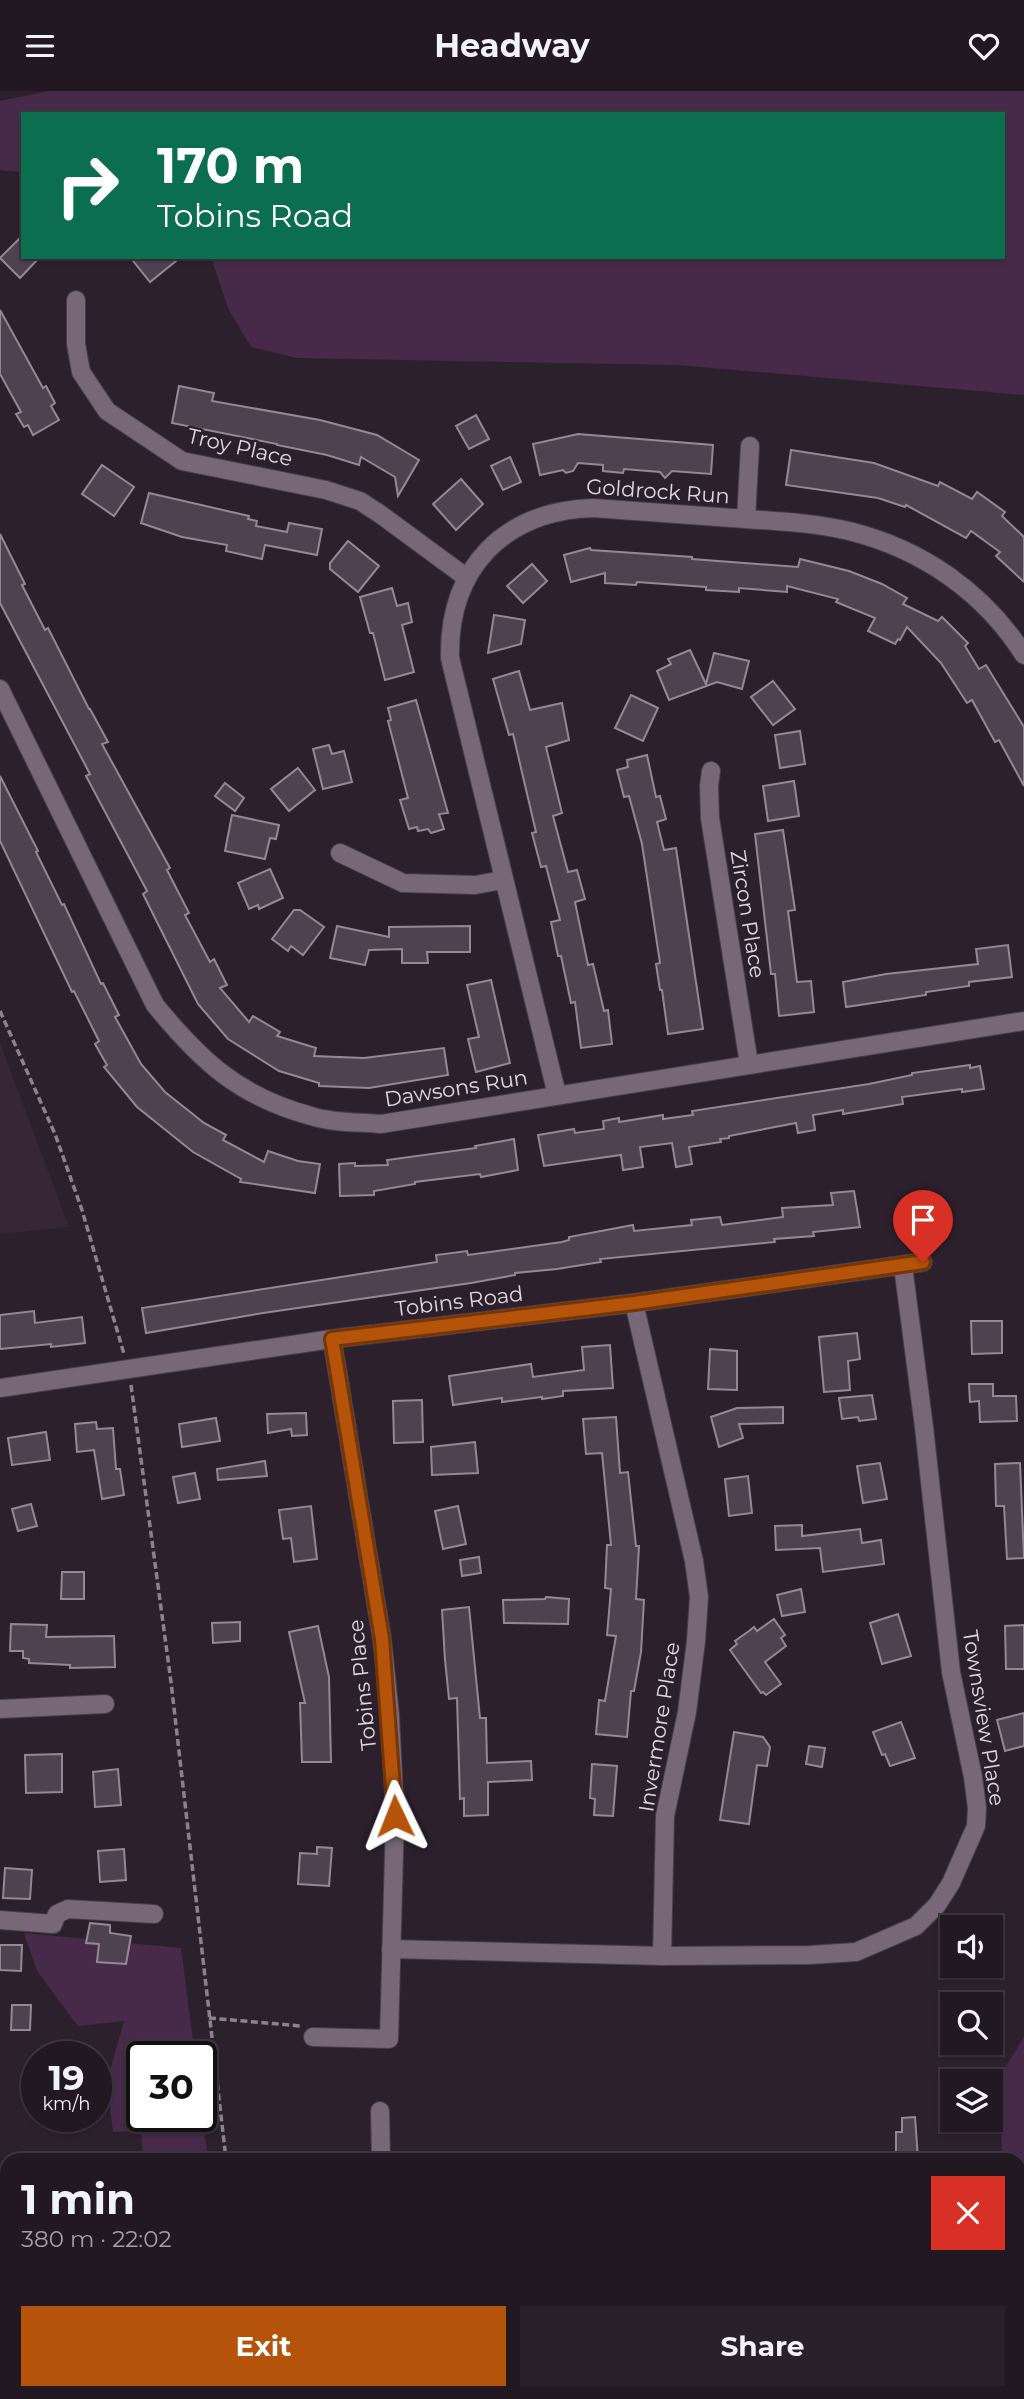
<!DOCTYPE html>
<html lang="en">
<head>
<meta charset="utf-8">
<style>
	body { margin:0; font-family:Montserrat,sans-serif; background:#29212a; color:#f1f3f6; height:100vh; display:flex; flex-direction:column; font-size:26px; white-space:nowrap }
	* { box-sizing:border-box; margin:0 }
	p { font-size:23px; color:#a2a0a5 }
	.icon { flex:none; width:38px; height:38px; fill:none; stroke:currentColor; stroke-width:2; stroke-linecap:round; stroke-linejoin:round }
	.map { position:relative; flex:1; overflow:hidden }
	.panel { position:absolute; left:0px; top:2062px; width:1026px; height:247px; display:flex; flex-direction:column; background:#211822; border-radius:21px 21px 0 0; box-shadow:0 2px 5px #0004,0 0 0 2px #3e3740 }
	.panel>* { flex:none }
	.hud { position:absolute; left:21px; top:21px; width:984px; height:147px; border-radius:0px; box-shadow:0 2px 5px #0004,0 0 0 2px #3e3740; background:#0b6e4f; color:#fff; overflow:hidden }
	.fabs { position:absolute; left:940px; top:1824px; display:grid; gap:14px }
	.fabs a { display:grid; place-items:center; width:63px; height:63px; border-radius:0px; background:#211822; box-shadow:0 2px 5px #0004,0 0 0 2px #3e3740; font-size:35px }
	.speed { position:absolute; left:21px; top:1950px; display:flex; gap:14px; font-size:35px; font-weight:700; text-align:center }
	.speed>* { display:grid; place-content:center; width:91px; height:91px; border-radius:50%; background:#211822; box-shadow:0 2px 5px #0004,0 0 0 2px #3e3740; line-height:1 }
	.speed small { font-size:18px; font-weight:400 }
	.speed .limit { border:4px solid #111; border-radius:10px; background:#fff; color:#111 }
	.pin { position:absolute; display:grid; place-items:center; width:60px; height:60px; color:#fff; margin:-72px -30px; border-radius:50% 50% 50% 0; rotate:-45deg; box-shadow:0 0 7px #0007 }
	.pin .icon { rotate:45deg }
	.me { position:absolute; width:77px; margin:-38px; rotate:358deg; stroke-linejoin:round; filter:drop-shadow(0 0 5px #0008) }
	.turn { display:flex; align-items:center; gap:24px; height:147px; padding:0 21px; font-size:32px }
	.turn .icon { width:91px; height:91px; stroke-width:2.5 }
	.turn b { display:block; font-size:49px; line-height:60px }
	.round { display:grid; place-items:center; flex:none; width:74px; height:74px; border-radius:0px; background:#29212a }
	.overview { display:flex; align-items:center; justify-content:space-between; height:119px; padding:0 21px }
	h1 { font-size:42px; font-weight:700; line-height:52px }
	.primary-button { display:flex; gap:14px; margin-top:auto; padding:14px 21px }
	.primary-button a { flex:1; height:80px; border-radius:0px; background:#b45309; color:#fff; font-size:28px; font-weight:700; line-height:80px; text-align:center }
	.primary-button a+a { background:#29212a; color:#f1f3f6 }
	header { display:flex; justify-content:space-between; align-items:center; height:91px; padding:0 21px; background:#211822; font-size:32px; font-weight:700 }
	.map>svg:first-child { display:block }
</style>
</head>
<body>
<header><svg class="icon" aria-label="menu" viewBox="0 0 24 24"><path d="M4 6h16M4 12h16M4 18h16"/></svg>Headway<svg class="icon" aria-label="heart" viewBox="0 0 24 24"><path d="M12 20l-8-8c-3-5 5-10 8-4 3-6 11-1 8 4z"/></svg></header>
<div class="map">
<svg width="1024" height="2308" viewBox="0 0 1024 2308">
	<rect width="100%" height="100%" fill="#2c202d"/>
	<path fill="#362638" d="M0 952 2 957 69 1136 0 1143Z"/>
	<g fill="#472a4a">
		<path d="M49 0H1024V304L678 274 297 267 251 256 228 217 211 166H1003V23H23V81L0 79V10Z"/>
		<path d="M24 1842 181 1857 195 1965H142V2025H201V2017L208 2068H143L141 2040 113 2041 107 1990 124 1930 78 1935 37 1880Z"/>
		<path d="M1024 1946V2217L1018 2216V2068H1002L1000 1985Z"/>
		<path d="M0 2196 7 2198V2301H230L231 2308H0Z"/>
	</g>
	<g fill="none" stroke-linecap="round" stroke-linejoin="round">
		<g stroke="#240628" stroke-width="5">
			<path d="M0 2228 7 2229"/>
			<path d="M356 2301 376 2308"/>
		</g>
	</g>
	<g fill="#4e4150" stroke="#968797" stroke-width="2">
		<path d="M23 144V166H40L20 187 0 167Z"/>
		<path d="M130 166H181L150 191Z"/>
		<path d="M0 219 43 297 46 295 55 312 51 315 59 329 33 344 28 334 24 336 16 323 21 321 0 283Z"/>
		<path d="M179 295 214 302 212 310 320 329 377 344 419 369 398 405 395 386 361 366 359 374 327 364 277 354V353L172 332Z"/>
		<path d="M476 324 489 348 469 358 456 335Z"/>
		<path d="M578 343 713 354 711 383 672 380 665 387 660 381 624 378 623 382 603 380V374L578 372 573 380 566 382 563 379 540 384 533 353Z"/>
		<path d="M791 359 874 372 938 395 940 391 972 408 977 401 1005 421 1002 425 1024 446V491L996 465 1000 461 971 440 966 447 906 414 905 416 878 407 786 394Z"/>
		<path d="M510 366 521 391 503 399 491 375Z"/>
		<path d="M102 374 134 396 114 425 82 403Z"/>
		<path d="M461 388 483 413 456 439 433 413Z"/>
		<path d="M149 402 249 425 248 428 257 430 256 435 287 441 289 432 322 438 317 464 265 454 262 468 226 460 227 454 182 446 141 432Z"/>
		<path d="M0 443 25 493 22 494 45 539 48 537 89 618H90L108 651 102 653 170 777 167 779 189 822 185 824 210 871 214 868 227 894 220 897 249 931 253 925 280 941 277 945 316 957 314 965 364 967 444 957 448 984 369 997 319 995V992L279 980 228 948 198 913 143 803 147 800 86 685 90 683 0 512Z"/>
		<path d="M348 450 379 475 358 501 330 478V472Z"/>
		<path d="M590 457 591 459 692 466V468L798 476 800 468 849 480 882 493 907 507 903 513 938 530 942 526 968 552 965 555 979 578 986 574 1024 636V695L999 649 995 651 972 609 967 612 941 572 907 536 900 549 898 548 895 553 868 540 875 527 836 511 838 508 787 495V501L739 497V501L706 499V496L637 491 636 494 605 492V482L571 491 564 464Z"/>
		<path d="M532 473 547 490 523 512 507 495Z"/>
		<path d="M392 497 397 515 408 512 412 531 402 534 414 581 385 589 373 542H370L360 506Z"/>
		<path d="M494 524 525 529 521 553 488 562Z"/>
		<path d="M690 559 706 593 714 562 749 570 742 598 717 591 669 609 657 580 671 573 668 568Z"/>
		<path d="M519 580 530 619 562 612 569 649 546 656 562 722 553 725 568 781 577 779 585 808 575 811 588 874 593 873 604 920 608 919 612 953 581 957 575 911 571 912 561 865H558L551 831 560 829 546 775 541 776 532 742 536 741 513 643 509 644 493 588Z"/>
		<path d="M773 590 795 618 773 634 751 606Z"/>
		<path d="M631 604 658 617 643 650 615 637Z"/>
		<path d="M416 609 448 722 439 723 444 738 431 742 428 738 418 740 417 736 409 738 400 709 408 707 388 630 391 629 388 617Z"/>
		<path d="M800 640 805 673 780 677 775 644Z"/>
		<path d="M329 654 332 663 344 660 352 691 323 698 313 658Z"/>
		<path d="M647 664 656 706 660 705 666 728 657 731 664 759 676 757 703 938 668 943 662 899H660L656 873 660 872 642 753 629 705 624 706 617 679 628 676 627 669Z"/>
		<path d="M298 677 315 699 289 720 271 698Z"/>
		<path d="M0 685 38 760 36 761 62 814 64 813 101 893 103 892 119 924 115 926 141 973 165 1001 204 1032 226 1044 223 1049 264 1071 268 1060 298 1070 320 1073 315 1102 240 1091 241 1088 193 1061 137 1016 104 976 107 974 95 953 99 950 74 900 72 901 0 750Z"/>
		<path d="M794 690 799 725 768 730 763 695Z"/>
		<path d="M225 692 244 707 235 720 215 705Z"/>
		<path d="M232 724 279 734 276 748 270 747 265 768 225 760Z"/>
		<path d="M783 739 795 819 788 820 797 891 811 890 814 921 779 925 775 883H771L755 743Z"/>
		<path d="M270 778 283 807 259 818 258 814 249 818 238 792Z"/>
		<path d="M294 819H300L324 836 303 864 291 855 288 860 272 848Z"/>
		<path d="M337 835 389 846V836L470 835V861H427L428 872H402V858L369 859 365 874 330 867Z"/>
		<path d="M1008 854 1012 886 969 891V895L926 901V904L846 916 843 891 886 883 978 873 976 858Z"/>
		<path d="M491 889 510 972 476 981 468 948 479 946 467 894Z"/>
		<path d="M970 974V977L980 975 984 998 962 1001V998L902 1006 903 1013 843 1023V1019L813 1024 815 1039 798 1042 796 1032 729 1045V1047L720 1048 721 1051 689 1056 692 1073 676 1076 672 1052 640 1056 643 1076 623 1079 621 1064 544 1075 538 1044 574 1038 575 1042 604 1038 603 1030 619 1027V1031L663 1024V1028L693 1024 692 1020 869 993 912 984V982Z"/>
		<path d="M514 1048 518 1079 481 1086 480 1083 415 1091V1093L374 1100V1104L340 1105 339 1073 355 1072V1075L388 1074 387 1069 476 1057 475 1055Z"/>
		<path d="M854 1100 860 1136 813 1141 814 1145 774 1148 775 1151 600 1168 601 1171 557 1178 515 1182V1184L471 1192 263 1222 146 1242 142 1217 437 1171 436 1164 467 1160 468 1164 562 1151 569 1149V1146L633 1134 634 1140 692 1134 691 1129 720 1126 722 1134 783 1126 782 1117 833 1114 831 1102Z"/>
		<path d="M34 1220 35 1232 82 1226 85 1252 51 1256V1253L0 1258V1224Z"/>
		<path d="M971 1230H1002V1262L972 1263Z"/>
		<path d="M857 1242 860 1268 848 1270 850 1299 824 1301 819 1246Z"/>
		<path d="M610 1254 613 1297 563 1300V1305L542 1308V1306L502 1311V1307L453 1314 449 1285 531 1273 533 1286 584 1279 582 1256Z"/>
		<path d="M710 1258 737 1260V1299L708 1298Z"/>
		<path d="M969 1293H993V1305H1016L1017 1330 980 1331 979 1310 970 1311Z"/>
		<path d="M872 1304 876 1328 859 1330 858 1326 842 1328 839 1307Z"/>
		<path d="M422 1309 423 1351 394 1352 393 1310Z"/>
		<path d="M783 1316V1332L739 1333 743 1347 719 1356 711 1326 737 1317Z"/>
		<path d="M306 1322 307 1344 292 1345 291 1338 268 1342 267 1323Z"/>
		<path d="M616 1326 620 1382 628 1381 636 1455H639L636 1508 644 1509 641 1561 634 1600H631L627 1646 596 1643 599 1609 605 1610 616 1545 607 1544 611 1498 605 1497 607 1454H611L602 1362 586 1363 583 1328Z"/>
		<path d="M216 1327 220 1350 182 1356 179 1333Z"/>
		<path d="M96 1331 97 1338 113 1337 116 1378H120L124 1404 102 1408 94 1359 77 1361 75 1333Z"/>
		<path d="M46 1341 50 1369 12 1374 8 1347Z"/>
		<path d="M475 1351 478 1382 432 1384 431 1356Z"/>
		<path d="M265 1370 267 1385 218 1389 217 1378Z"/>
		<path d="M880 1372 887 1408 863 1412 857 1375Z"/>
		<path d="M1020 1372 1024 1467 1007 1468 1004 1415H996L995 1373Z"/>
		<path d="M195 1382 200 1408 178 1412 173 1386Z"/>
		<path d="M748 1385 752 1422 729 1425 725 1388Z"/>
		<path d="M31 1413 37 1435 18 1440 12 1418Z"/>
		<path d="M311 1415 317 1468 294 1471 291 1447 283 1448 279 1419Z"/>
		<path d="M458 1415 466 1453 443 1458 435 1420Z"/>
		<path d="M802 1434V1445L860 1438 862 1452 881 1449 884 1473 823 1481 820 1457 776 1459 775 1435Z"/>
		<path d="M479 1466 481 1482 462 1485 460 1469Z"/>
		<path d="M62 1481H84V1508H61Z"/>
		<path d="M801 1498 805 1521 782 1525 777 1504Z"/>
		<path d="M546 1506 569 1508 568 1533 504 1532 503 1509 545 1508Z"/>
		<path d="M469 1516 480 1627H486L487 1672 531 1670 532 1689 488 1691V1724L464 1725V1707L460 1708 457 1607 449 1608 445 1569 442 1519Z"/>
		<path d="M898 1523 911 1565 882 1573 870 1532Z"/>
		<path d="M774 1528 785 1544 781 1547 786 1555 765 1571 781 1593 766 1604 763 1601 761 1602 730 1559 737 1553 735 1550 749 1540 754 1536 757 1540Z"/>
		<path d="M240 1531V1550L213 1552 212 1532Z"/>
		<path d="M11 1533 47 1534 46 1546 114 1545 115 1576 70 1577V1574L29 1572V1568L23 1567V1560H10Z"/>
		<path d="M1024 1534V1578H1006L1005 1535Z"/>
		<path d="M318 1535 329 1586 331 1671H302L300 1612H305L289 1541Z"/>
		<path d="M1024 1622V1655L1005 1660 997 1629Z"/>
		<path d="M901 1631 915 1667 890 1675 885 1663 882 1664 873 1641Z"/>
		<path d="M734 1641 763 1646 770 1656 767 1675 757 1674 749 1733 720 1729Z"/>
		<path d="M809 1655 825 1657 822 1676 806 1673Z"/>
		<path d="M62 1663V1701L26 1702 25 1664Z"/>
		<path d="M592 1673 617 1675 613 1725 594 1724 595 1708 590 1707Z"/>
		<path d="M118 1678 121 1714 95 1716 93 1681Z"/>
		<path d="M317 1756 332 1757 329 1795 298 1793 300 1762 317 1763Z"/>
		<path d="M124 1758 126 1789 100 1791 98 1760Z"/>
		<path d="M5 1777 32 1779 30 1808 3 1807Z"/>
		<path d="M90 1832 110 1834V1842L131 1845 126 1873 97 1871 99 1853 86 1852Z"/>
		<path d="M0 1854H22L21 1880 0 1879Z"/>
		<path d="M12 1914H31L30 1939H11Z"/>
		<path d="M915 2026 918 2068H896V2041H902V2027Z"/>
	</g>
	<g fill="none" stroke-linecap="round" stroke-linejoin="round">
		<g stroke="#493d4a" stroke-width="20">
			<g id="minor">
				<path d="M76 209V253L81 281 107 320 182 370 326 399 360 410 380 423 467 487"/>
				<path d="M746 428 750 355"/>
				<path d="M0 598 155 914C201 970 238 1005 311 1025 333 1032 358 1031 381 1033L1024 930"/>
				<path d="M711 680 709 695 710 727 749 973"/>
				<path d="M340 762 403 792 475 794 503 789"/>
				<path d="M557 1004 450 567C448 477 504 420 593 417 639 420 686 424 732 427 771 430 811 431 849 440 922 458 984 501 1024 564"/>
				<path d="M634 1212 694 1470 699 1506 696 1550 687 1621 665 1725 662 1865"/>
				<path d="M0 1297 332 1248 634 1212 923 1171"/>
				<path d="M0 1618 105 1613"/>
				<path d="M0 1829 53 1833 57 1823 68 1818 154 1823"/>
				<path d="M391 1858 662 1865 810 1864 856 1861 916 1835 937 1814 951 1792 976 1735 977 1717 973 1686 951 1581 924 1336 903 1175"/>
				<path d="M313 1946 389 1948 395 1725 390 1624 382 1548 332 1248"/>
				<path d="M380 2020 381 2068"/>
				<path d="M973 2308 974 2301"/>
			</g>
		</g>
		<g stroke="#8c828d" stroke-width="3.5" stroke-dasharray="7 3.5" stroke-linecap="butt">
			<path d="M0 920 55 1043 82 1119 124 1263"/>
			<path d="M131 1294 171 1591 226 2068"/>
			<path d="M209 1927 301 1935"/>
			<path d="M252 2301V2308"/>
		</g>
		<use href="#minor" stroke="#776779" stroke-width="18"/>
	</g>
	<g fill="none" stroke-linecap="round" stroke-linejoin="round">
		<g stroke="#753606" stroke-width="18">
			<path id="route" d="M395 1725 382 1548 332 1248 634 1212 923 1171"/>
		</g>
		<use href="#route" stroke="#b45309" stroke-width="12"/>
	</g>
	<g text-anchor="middle" dominant-baseline="central" stroke-width="5" stroke-linejoin="round" paint-order="stroke">
		<g font-size="21" fill="#e0d8e1" stroke="#2c202d">
			<text transform="translate(240 356) rotate(13)">Troy Place</text>
			<text transform="translate(658 400) rotate(4)">Goldrock Run</text>
			<text transform="translate(748 823) rotate(81)">Zircon Place</text>
			<text transform="translate(456 997) rotate(-9)">Dawsons Run</text>
			<text transform="translate(459 1210) rotate(-7)">Tobins Road</text>
			<text transform="translate(362 1594) rotate(-96)">Tobins Place</text>
			<text transform="translate(984 1627) rotate(81)">Townsview Place</text>
			<text transform="translate(659 1636) rotate(-81)">Invermore Place</text>
		</g>
	</g>
</svg>
<div class="fabs">
<a><svg class="icon" aria-label="sound" viewBox="0 0 24 24"><path d="M4 9h4l5-4v14l-5-4H4zM17 9q2 3 0 6"/></svg></a>
<a><svg class="icon" aria-label="search" viewBox="0 0 24 24"><circle cx="10" cy="10" r="6"/><path d="M15 15l6 6"/></svg></a>
<a><svg class="icon" aria-label="layers" viewBox="0 0 24 24"><path d="M12 4l9 5-9 5-9-5zM3 14l9 5 9-5"/></svg></a>
</div>
<div class="speed"><div>19<small>km/h</small></div><div class="limit">30</div></div>
<div class="pin" style="left:923px;top:1171px;background:#d93025"><svg class="icon" aria-label="arrive" viewBox="0 0 24 24"><path d="M6 21V4h12l-3 4 3 4H6"/></svg></div>
<svg class="me" style="left:395px;top:1725px" viewBox="-20 -20 40 40"><path d="M0-17L14 15 0 8-14 15z" fill="#b45309" stroke="#fff" stroke-width="4"/></svg>
<div class="hud">
<div class="turn"><svg class="icon" aria-label="right" viewBox="0 0 24 24"><path d="M7 20v-9h11M14 6l5 5-5 5"/></svg><div><b>170 m</b>Tobins Road</div></div>
</div>
<section class="panel">
<div class="overview"><div><h1>1 min</h1><p>380 m · 22:02</p></div><a class="round" style="background:#d93025;color:#fff"><svg class="icon" aria-label="close" viewBox="0 0 24 24"><path d="M6 6l12 12M18 6L6 18"/></svg></a></div>
<div class="primary-button"><a>Exit</a><a>Share</a></div>
</section>
</div>
</body>
</html>
